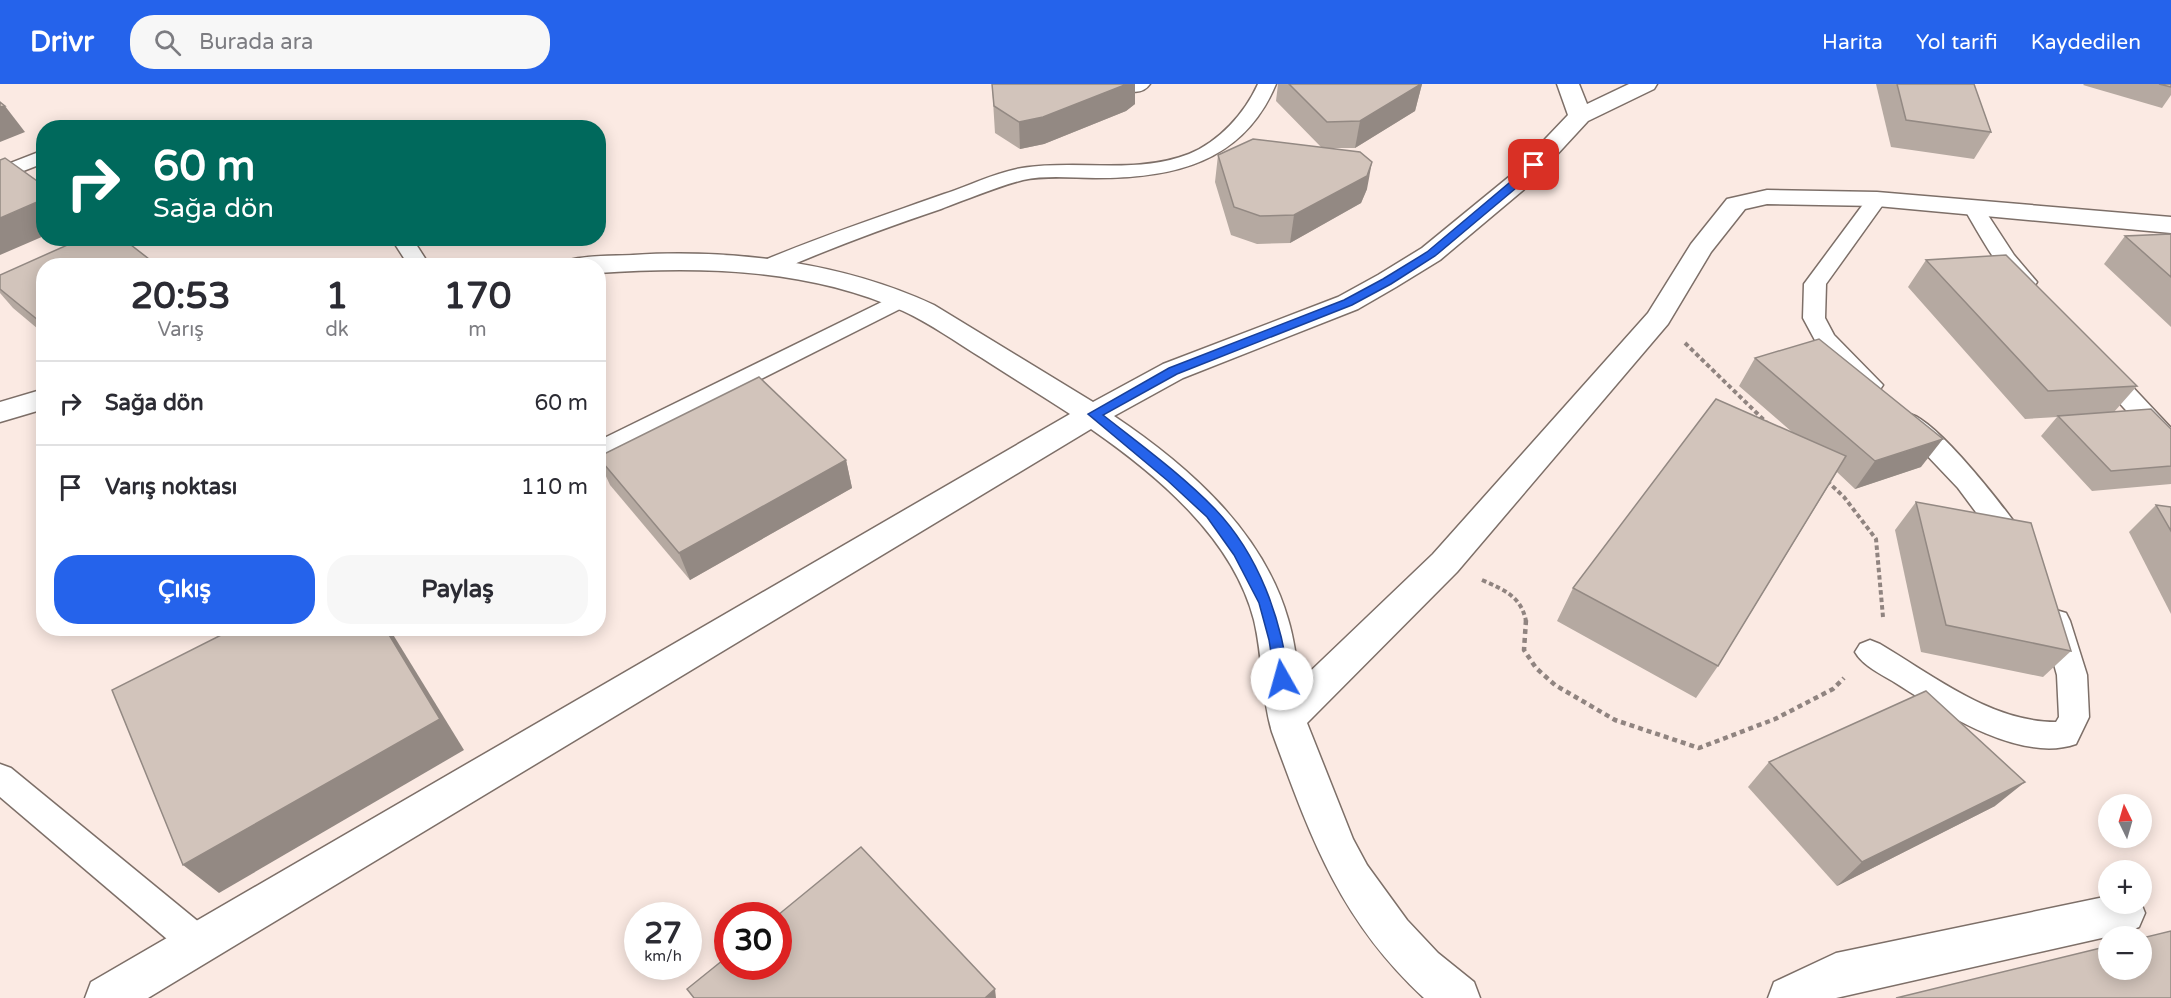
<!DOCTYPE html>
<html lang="tr">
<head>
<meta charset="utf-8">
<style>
	body { margin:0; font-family:"Varela Round",sans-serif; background:#f7f7f7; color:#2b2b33; height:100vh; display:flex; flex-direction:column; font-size:22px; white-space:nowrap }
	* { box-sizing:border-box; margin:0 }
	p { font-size:20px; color:#7c7c81 }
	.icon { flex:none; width:33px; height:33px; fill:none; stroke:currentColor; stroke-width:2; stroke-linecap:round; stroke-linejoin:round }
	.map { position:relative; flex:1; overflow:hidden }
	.side { position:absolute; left:36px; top:174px; width:570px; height:378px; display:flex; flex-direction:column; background:#fff; border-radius:24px; box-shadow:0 3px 15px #0003 }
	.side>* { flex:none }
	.top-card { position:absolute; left:36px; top:36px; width:570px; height:126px; border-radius:24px; box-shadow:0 3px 15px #0003; background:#00695c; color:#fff; overflow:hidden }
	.needle { width:39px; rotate:355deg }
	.buttons { position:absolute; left:2098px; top:710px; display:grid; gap:12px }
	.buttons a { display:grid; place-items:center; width:54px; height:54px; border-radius:50%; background:#fff; box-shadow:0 3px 15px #0003; font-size:30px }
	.speed { position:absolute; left:624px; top:818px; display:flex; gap:12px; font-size:30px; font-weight:700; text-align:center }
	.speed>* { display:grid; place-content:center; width:78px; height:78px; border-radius:50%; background:#fff; box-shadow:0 3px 15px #0003; line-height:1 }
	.speed small { font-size:15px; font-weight:400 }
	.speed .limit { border:9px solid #d22; background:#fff; color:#111 }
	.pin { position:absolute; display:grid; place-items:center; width:51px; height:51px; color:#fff; margin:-26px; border-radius:12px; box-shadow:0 3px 9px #0006 }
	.me { position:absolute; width:66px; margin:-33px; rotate:353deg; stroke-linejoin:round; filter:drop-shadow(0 0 4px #0008) }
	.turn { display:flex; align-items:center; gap:21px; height:126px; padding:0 18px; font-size:27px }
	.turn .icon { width:78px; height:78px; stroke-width:2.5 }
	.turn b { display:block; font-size:42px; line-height:51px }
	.eta { display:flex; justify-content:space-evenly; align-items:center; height:102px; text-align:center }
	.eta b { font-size:36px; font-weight:800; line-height:42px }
	.primary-button { display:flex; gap:12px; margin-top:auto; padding:12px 18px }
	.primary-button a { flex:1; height:69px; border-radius:24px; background:#2563eb; color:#fff; font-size:24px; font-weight:800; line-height:69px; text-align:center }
	.primary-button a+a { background:#f7f7f7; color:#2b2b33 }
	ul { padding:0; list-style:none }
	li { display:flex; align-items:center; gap:18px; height:84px; padding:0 18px; border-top:2px solid #e1e1e2 }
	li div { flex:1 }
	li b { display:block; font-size:22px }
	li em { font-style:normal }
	header { display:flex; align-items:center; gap:36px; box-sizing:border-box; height:84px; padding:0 30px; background:#2563eb; color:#fff }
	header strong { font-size:28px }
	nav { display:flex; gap:33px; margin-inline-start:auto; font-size:21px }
	.search { width:420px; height:54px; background:#f7f7f7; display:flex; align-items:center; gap:15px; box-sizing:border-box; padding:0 21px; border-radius:24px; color:#7c7c81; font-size:22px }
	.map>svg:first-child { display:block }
</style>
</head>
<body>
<header>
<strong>Drivr</strong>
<div class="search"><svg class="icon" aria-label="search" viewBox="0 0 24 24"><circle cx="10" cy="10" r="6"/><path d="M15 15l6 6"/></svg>Burada ara</div>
<nav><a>Harita</a><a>Yol tarifi</a><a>Kaydedilen</a></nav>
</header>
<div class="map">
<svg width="2171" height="914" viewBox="0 0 2171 914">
	<rect width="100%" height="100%" fill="#fbeae3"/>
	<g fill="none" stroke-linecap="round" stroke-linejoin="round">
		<g stroke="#7d6f68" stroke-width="3">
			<g id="lane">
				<path d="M1129 0H1150C1145 7 1138 9 1130 7L1127 3Z"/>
				<path d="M1258 0H1276C1243 79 1173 94 1096 94 1073 94 1046 91 1023 96 996 103 968 115 941 125 885 144 830 164 776 188L768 189 760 188 757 183 760 178C821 152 882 132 944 110 969 102 996 88 1022 84 1077 75 1135 91 1189 70 1219 58 1245 29 1258 0Z"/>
				<path d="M44 66V79L0 96V83Z"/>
				<path d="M1877 109 1884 111 1887 115 1826 200 1825 234 1834 251 1883 301 1879 307 1871 309 1863 307 1817 260 1803 234 1804 200 1870 111Z"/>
				<path d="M1975 120 1982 122 2014 171 2037 198 2034 203C2029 204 2025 205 2020 203 2003 195 1975 143 1965 126L1968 122Z"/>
				<path d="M391 154H412L430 182H409Z"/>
				<path d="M900 209 908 211 911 216 908 221 598 377V357Z"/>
				<path d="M2103 278 2111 280 2171 344V369L2162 366 2095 292 2091 286 2095 280Z"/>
				<path d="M1910 330C1939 338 2008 428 2027 456L2031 463 2027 470 2017 473 2007 470 1958 404 1901 344 1898 338 1901 332Z"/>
				<path d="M2056 526 2066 529 2070 537 2087 591 2089 633 2076 660C2020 680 1940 627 1894 598 1881 590 1863 582 1855 568L1860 560 1870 556 1880 560C1934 592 1991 638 2056 638L2059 633 2057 591 2042 537 2046 529Z"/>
				<path d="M0 680 11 684 211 848 216 860 211 872 199 877 187 872 0 713Z"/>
			</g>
		</g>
		<g stroke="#7d6f68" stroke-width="3">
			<g id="street">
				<path d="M1557 0H1579L1587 20 1629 0H1657L1654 5 1588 37 1528 102 1440 176 1396 203 1358 225 1183 294 1114 332C1187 381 1263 447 1288 535 1294 555 1297 577 1299 598L1433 470 1648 229 1691 160 1727 115 1767 106 1877 108 2171 133V149L1877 122 1767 120 1745 125 1711 168 1668 240 1457 488 1307 639 1353 755 1367 781 1407 836 1438 869 1474 898 1480 914H1424C1339 835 1311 754 1272 648 1261 612 1263 573 1254 536 1233 454 1157 391 1091 345L148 914H85L91 898 1070 330C1041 311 1011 293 982 274 956 258 931 240 903 227 808 184 700 182 598 189V182H565L569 176C589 171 612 172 633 171 733 165 842 178 934 221L1093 318 1163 280 1338 213 1378 191 1422 164 1510 92 1568 31Z"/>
				<path d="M44 305V325L0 338V318Z"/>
				<path d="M2109 812V819H2141L2145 829 2139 843 2124 849 1836 914H1768L1774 898 1836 869Z"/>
			</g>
		</g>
		<g stroke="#908480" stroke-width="4" stroke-dasharray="4.5 3" stroke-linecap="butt">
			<path d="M1685 259 1768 340"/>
			<path d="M1827 397 1844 413 1876 455 1883 533"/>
			<path d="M1482 496C1504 506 1521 512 1526 537"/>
		</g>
		<path stroke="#908480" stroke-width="4.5" stroke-dasharray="5 4" stroke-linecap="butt" d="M1526 536 1524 566 1536 584 1555 601 1615 636 1699 664 1775 635 1833 605 1844 594"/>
		<use href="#lane" fill="#fff" fill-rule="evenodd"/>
		<use href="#street" fill="#fff" fill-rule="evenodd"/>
	</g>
	<g fill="#b5a9a1">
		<path d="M992 0H1135V20L1126 27 1044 60 1020 65 995 49Z"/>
		<path d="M1278 0H1422L1415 27 1355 64H1332L1367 105 1361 119 1290 159 1257 160 1231 151 1215 98 1218 71 1321 63 1276 17Z"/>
		<path d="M1876 0H1974L1991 48 1974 75 1891 63Z"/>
		<path d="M2084 0H2171V11L2162 24 2083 1Z"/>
		<path d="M2171 150V243L2104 180 2125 152Z"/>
		<path d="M1926 176 2137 302 2114 328 2171 345V400L2092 407 2041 352 2057 333 2025 335 1908 203Z"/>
		<path d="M44 182V250L13 224 0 209V191Z"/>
		<path d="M1755 274 1921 383 1855 405 1837 388 1718 582 1696 614 1557 537 1573 504 1792 348 1739 302Z"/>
		<path d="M598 375 846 376 852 404 690 496 610 401Z"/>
		<path d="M1916 418 2071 567 2043 593 1921 568 1895 446Z"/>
		<path d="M2156 421 2171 423V530L2129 448Z"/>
		<path d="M1769 678 1995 722 1837 802 1748 703Z"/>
	</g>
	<g fill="#938983">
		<path d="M1127 0H1135V20L1126 27 1044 60 1020 65 1019 38Z"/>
		<path d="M1421 0H1422L1415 27 1355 64 1360 37Z"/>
		<path d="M5 22 25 48 0 58V23Z"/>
		<path d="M1372 78 1367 105 1361 119 1290 159 1294 131Z"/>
		<path d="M44 115V152L0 171V134Z"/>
		<path d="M1943 355 1921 383 1855 405 1875 377Z"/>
		<path d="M846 376 852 404 690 496 679 469Z"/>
		<path d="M385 544H389L464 666 219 809 183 781Z"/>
		<path d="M2025 698 1995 722 1837 802 1862 778Z"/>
		<path d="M995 905 996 914H985Z"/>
	</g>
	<g fill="#d2c4bb" stroke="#938983" stroke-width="1.5">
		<path d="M992 0H1127L1043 33 1019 38 994 22Z"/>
		<path d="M1289 0H1421L1360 37 1327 38Z"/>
		<path d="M1897 0H1974L1991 48 1906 36Z"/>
		<path d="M2159 0H2171V3Z"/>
		<path d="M0 18 5 22 0 23Z"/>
		<path d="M1253 55 1360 68 1372 78 1367 92 1294 131 1260 132 1234 123 1218 71Z"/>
		<path d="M5 74 44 102V115L0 134V76Z"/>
		<path d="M2171 150V193L2125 152Z"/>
		<path d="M83 154H122L158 182H44V241L0 205V191Z"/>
		<path d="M2006 171 2137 302 2048 307 1926 176Z"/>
		<path d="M1819 255 1943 355 1875 377 1755 274Z"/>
		<path d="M759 293 846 376 679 469 598 373Z"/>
		<path d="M1716 315 1846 372 1718 582 1573 504Z"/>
		<path d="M2151 325 2171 345V382L2111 387 2058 332Z"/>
		<path d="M1916 418 2031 439 2071 567 1946 541Z"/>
		<path d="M2156 421 2171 423V447Z"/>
		<path d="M235 544H385L440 635 183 781 112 606Z"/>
		<path d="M1926 607 2025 698 1862 778 1769 678Z"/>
		<path d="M861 763 995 905 985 914H694L687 905 728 872V882H778V831Z"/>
		<path d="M2171 847V914H1896L2109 862V885H2142V854Z"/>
	</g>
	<path fill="#2563eb" stroke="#184099" stroke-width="1.5" d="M1534 78 1539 81 1522 99 1435 172 1391 200 1352 221 1177 290 1103 331C1141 361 1181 390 1215 425 1259 471 1281 534 1289 595L1287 600 1282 601 1276 600 1269 556 1259 519 1234 471 1207 433 1168 397 1088 330 1169 284 1344 216 1383 195 1427 168Z"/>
</svg>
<div class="buttons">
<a><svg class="needle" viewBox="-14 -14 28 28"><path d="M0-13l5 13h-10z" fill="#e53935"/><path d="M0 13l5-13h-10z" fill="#7c7c81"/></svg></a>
<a>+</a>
<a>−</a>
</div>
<div class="speed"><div>27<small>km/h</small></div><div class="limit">30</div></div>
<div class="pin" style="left:1534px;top:81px;background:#d93025"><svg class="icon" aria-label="arrive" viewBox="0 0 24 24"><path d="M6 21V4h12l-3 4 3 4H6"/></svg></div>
<svg class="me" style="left:1282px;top:595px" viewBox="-20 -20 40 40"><circle r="19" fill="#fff"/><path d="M0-13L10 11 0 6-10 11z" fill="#2563eb"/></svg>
<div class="top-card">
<div class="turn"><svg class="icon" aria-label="right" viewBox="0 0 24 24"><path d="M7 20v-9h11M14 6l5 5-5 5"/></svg><div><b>60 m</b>Sağa dön</div></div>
</div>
<section class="side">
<div class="eta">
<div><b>20:53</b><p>Varış</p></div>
<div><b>1</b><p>dk</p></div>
<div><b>170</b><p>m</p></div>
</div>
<ul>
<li><svg class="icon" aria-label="right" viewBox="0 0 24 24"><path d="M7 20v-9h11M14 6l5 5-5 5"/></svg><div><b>Sağa dön</b></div><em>60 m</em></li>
<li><svg class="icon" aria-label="arrive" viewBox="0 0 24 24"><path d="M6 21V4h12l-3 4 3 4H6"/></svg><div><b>Varış noktası</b></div><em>110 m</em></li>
</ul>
<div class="primary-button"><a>Çıkış</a><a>Paylaş</a></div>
</section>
</div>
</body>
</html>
